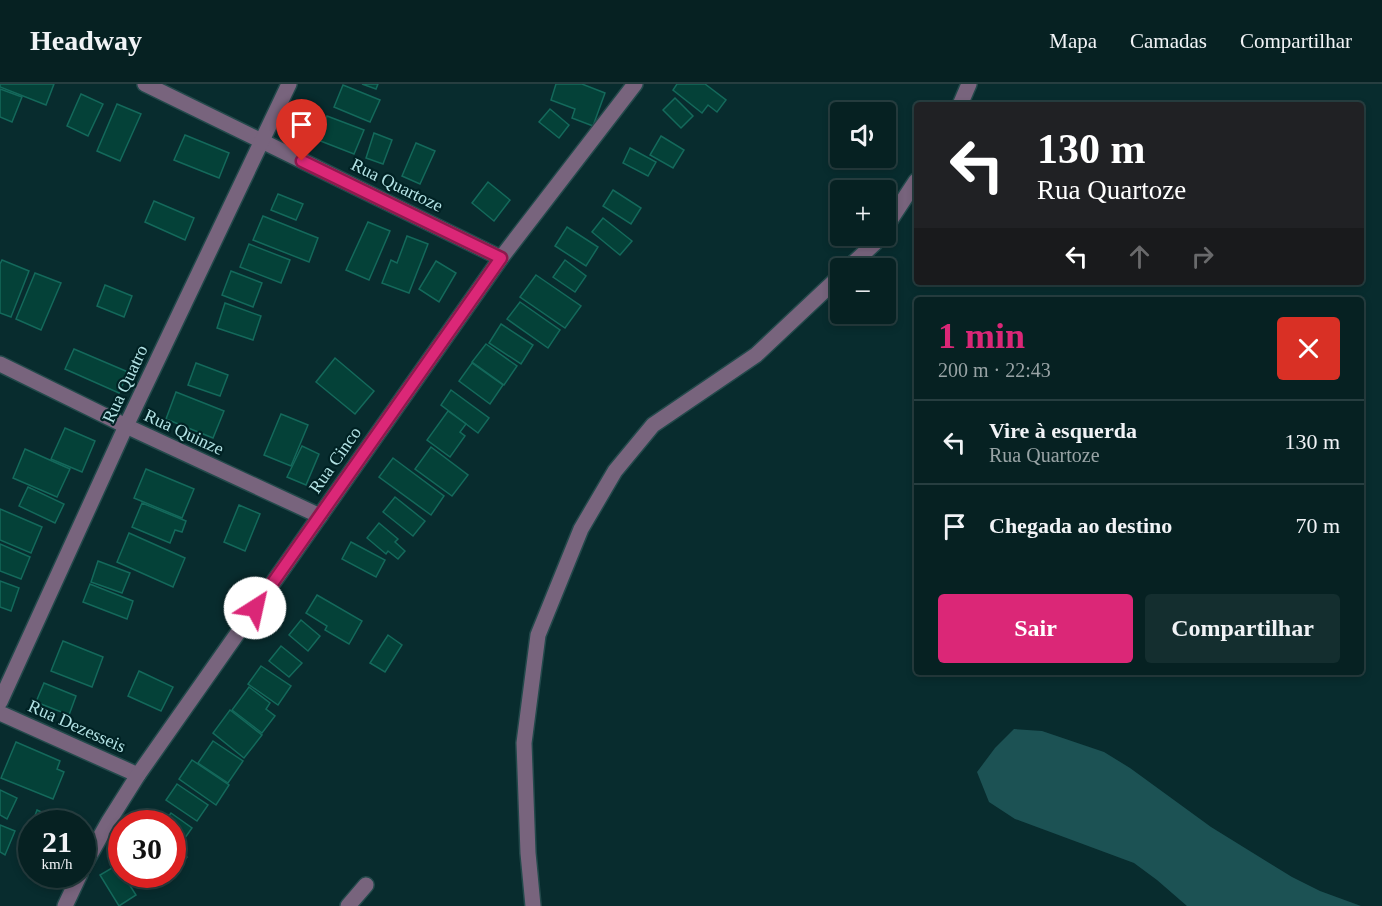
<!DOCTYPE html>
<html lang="pt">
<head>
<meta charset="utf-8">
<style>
	body { margin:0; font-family:"Times New Roman",serif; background:#142e2f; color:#f1f3f6; height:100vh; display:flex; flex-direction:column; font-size:22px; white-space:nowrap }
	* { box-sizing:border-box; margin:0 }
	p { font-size:20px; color:#98a3a5 }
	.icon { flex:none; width:33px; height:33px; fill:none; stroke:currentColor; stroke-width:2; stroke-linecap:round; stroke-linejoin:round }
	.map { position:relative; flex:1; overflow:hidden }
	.drawer { position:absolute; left:914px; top:213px; width:450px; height:378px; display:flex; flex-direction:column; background:#062122; border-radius:6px; box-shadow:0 3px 9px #0003,0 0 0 2px #273e40 }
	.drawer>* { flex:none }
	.guide { position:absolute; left:914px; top:18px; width:450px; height:183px; border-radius:6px; box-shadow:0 3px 9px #0003,0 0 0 2px #273e40; background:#202124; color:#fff; overflow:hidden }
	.fabs { position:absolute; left:830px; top:18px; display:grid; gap:12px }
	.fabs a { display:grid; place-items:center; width:66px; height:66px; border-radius:6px; background:#062122; box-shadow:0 3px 9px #0003,0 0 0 2px #273e40; font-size:30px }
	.speed { position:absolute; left:18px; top:726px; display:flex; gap:12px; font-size:30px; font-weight:700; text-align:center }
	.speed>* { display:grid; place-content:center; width:78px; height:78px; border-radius:50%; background:#062122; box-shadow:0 3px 9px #0003,0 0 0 2px #273e40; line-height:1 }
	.speed small { font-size:15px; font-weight:400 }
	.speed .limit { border:9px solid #d22; background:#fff; color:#111 }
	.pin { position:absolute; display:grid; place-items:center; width:51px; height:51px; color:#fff; margin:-62px -26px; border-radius:50% 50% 50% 0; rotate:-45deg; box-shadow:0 0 6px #0007 }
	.pin .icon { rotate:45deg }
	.me { position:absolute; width:66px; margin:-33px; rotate:35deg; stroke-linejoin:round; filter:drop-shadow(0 0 4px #0008) }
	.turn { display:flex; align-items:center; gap:21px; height:126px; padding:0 24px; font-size:27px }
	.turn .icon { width:78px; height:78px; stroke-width:2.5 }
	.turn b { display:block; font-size:42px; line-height:51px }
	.lanes { display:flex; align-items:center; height:57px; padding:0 24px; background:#0003; justify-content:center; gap:30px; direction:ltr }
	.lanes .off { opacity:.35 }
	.round { display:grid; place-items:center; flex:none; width:63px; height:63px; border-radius:6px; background:#142e2f }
	.overview { display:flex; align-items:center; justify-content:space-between; height:102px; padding:0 24px }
	h1 { font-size:36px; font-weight:600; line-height:45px; color:#db2777 }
	.primary-button { display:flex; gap:12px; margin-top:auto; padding:12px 24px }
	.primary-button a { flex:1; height:69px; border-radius:6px; background:#db2777; color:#fff; font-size:24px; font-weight:600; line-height:69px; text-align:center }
	.primary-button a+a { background:#142e2f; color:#f1f3f6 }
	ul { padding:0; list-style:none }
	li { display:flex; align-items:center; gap:18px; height:84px; padding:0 24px; border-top:2px solid #273e40 }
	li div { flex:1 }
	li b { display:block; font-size:22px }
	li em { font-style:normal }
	header { display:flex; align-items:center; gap:36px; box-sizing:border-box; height:84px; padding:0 30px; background:#062122; border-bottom:2px solid #273e40 }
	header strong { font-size:28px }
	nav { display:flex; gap:33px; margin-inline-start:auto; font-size:21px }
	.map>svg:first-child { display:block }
</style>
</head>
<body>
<header>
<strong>Headway</strong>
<nav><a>Mapa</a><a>Camadas</a><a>Compartilhar</a></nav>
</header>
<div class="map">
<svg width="1382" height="822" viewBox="0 0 1382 822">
	<rect width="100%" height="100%" fill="#082c2e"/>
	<path fill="#1c5254" d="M1014 645 1042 647 1104 668 1130 684 1211 743 1292 793 1320 807 1361 822H1187L1157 796 1134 779 1015 735 989 718 977 688 995 664Z"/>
	<g fill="#044138" stroke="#14695b" stroke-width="1.5">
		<path d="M0 0H54L46 21 0 3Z"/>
		<path d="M362 0H378L376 5Z"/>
		<path d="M556 0H582L605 9 593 42 572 34 575 25 551 16Z"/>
		<path d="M677 0H705L726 16 717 28 708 21 702 29 673 6Z"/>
		<path d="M343 1 380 16 370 38 334 23Z"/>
		<path d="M0 5 22 13 12 38 0 33Z"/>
		<path d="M81 10 103 20 88 52 67 42Z"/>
		<path d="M675 14 693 32 681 44 663 26Z"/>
		<path d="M117 20 141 30 120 77 97 67Z"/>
		<path d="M550 25 569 41 559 54 539 38Z"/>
		<path d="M327 32 364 46 354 70 318 56Z"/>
		<path d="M374 49 392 56 383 80 366 74Z"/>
		<path d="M185 51 229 69 219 94 174 76Z"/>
		<path d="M661 52 684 66 673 84 650 71Z"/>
		<path d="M416 59 435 67 420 100 402 92Z"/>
		<path d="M630 64 656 78 648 92 623 79Z"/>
		<path d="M488 98 510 116 494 137 472 119Z"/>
		<path d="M613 106 641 124 631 140 603 122Z"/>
		<path d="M278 110 303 120 296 136 271 126Z"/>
		<path d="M154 117 194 134 185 156 145 138Z"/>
		<path d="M263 132 318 154 309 178 253 156Z"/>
		<path d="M603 134 632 157 620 171 592 148Z"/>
		<path d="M368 138 390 147 369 196 346 186Z"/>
		<path d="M567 143 598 163 586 182 555 162Z"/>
		<path d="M407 152 428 160 409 209 382 199 391 176 397 179Z"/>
		<path d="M249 160 290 176 281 199 240 183Z"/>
		<path d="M2 176 29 187 11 233 0 229V180Z"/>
		<path d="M565 176 586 192 575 208 553 193Z"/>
		<path d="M436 177 456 189 439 218 419 205Z"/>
		<path d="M231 187 262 199 253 223 222 211Z"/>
		<path d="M35 189 61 199 41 246 16 235Z"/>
		<path d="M536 191 581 222 565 244 520 213Z"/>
		<path d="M105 201 132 212 124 233 97 222Z"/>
		<path d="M520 218 560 246 548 264 507 235Z"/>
		<path d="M225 219 261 232 253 256 217 244Z"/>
		<path d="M501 240 533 261 521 280 489 259Z"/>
		<path d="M486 260 517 282 504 301 472 278Z"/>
		<path d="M74 265 128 288 119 309 65 285Z"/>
		<path d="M335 274 374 307 355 330 316 298Z"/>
		<path d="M196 279 228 291 220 312 188 301Z"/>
		<path d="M472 279 503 301 490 320 459 297Z"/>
		<path d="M451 306 489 334 478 349 441 321Z"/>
		<path d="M176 308 224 327 213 354 166 335Z"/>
		<path d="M448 327 466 340 460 348 465 352 450 373 427 356Z"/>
		<path d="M281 330 308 341 291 382 264 371Z"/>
		<path d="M65 344 95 357 82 388 51 375Z"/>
		<path d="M302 362 319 370 306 401 287 393Z"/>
		<path d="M431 363 468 391 452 412 415 385Z"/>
		<path d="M25 365 70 385 57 413 13 394Z"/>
		<path d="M393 374 444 412 431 431 379 393Z"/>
		<path d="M146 385 194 405 182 434 134 414Z"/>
		<path d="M28 403 64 420 55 439 19 422Z"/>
		<path d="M395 413 425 437 413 452 383 428Z"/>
		<path d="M142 419 186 437 182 448 175 446 170 459 132 443Z"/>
		<path d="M239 421 260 430 245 467 224 458Z"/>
		<path d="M0 425 42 443 31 469 0 456Z"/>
		<path d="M379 439 398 455 395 458 405 467 398 475 388 467 386 470 367 454Z"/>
		<path d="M129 449 185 474 173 503 117 478Z"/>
		<path d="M351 458 385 476 376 493 342 475Z"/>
		<path d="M0 460 30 473 21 495 0 487Z"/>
		<path d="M98 477 130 489 122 509 91 498Z"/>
		<path d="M0 497 19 504 11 527 0 523Z"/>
		<path d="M90 500 133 517 127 535 83 518Z"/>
		<path d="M317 511 362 537 349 560 325 546 327 542 306 529Z"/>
		<path d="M301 536 320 552 308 567 289 551Z"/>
		<path d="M388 551 402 561 385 588 370 579Z"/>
		<path d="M63 557 103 573 92 603 51 587Z"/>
		<path d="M281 562 302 579 289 593 269 577Z"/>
		<path d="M261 582 291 602 278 621 248 600Z"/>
		<path d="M139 587 173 603 161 627 128 612Z"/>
		<path d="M44 599 76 612 69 631 36 618Z"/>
		<path d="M249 603 270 619 266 625 275 632 262 649 232 626Z"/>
		<path d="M230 626 262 651 244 674 213 649Z"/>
		<path d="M213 657 243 677 228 699 198 679Z"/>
		<path d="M16 658 60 677 57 685 64 688 53 715 1 694Z"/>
		<path d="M192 676 229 701 216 721 179 695Z"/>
		<path d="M177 700 208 721 197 737 166 716Z"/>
		<path d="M0 706 17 714 7 735 0 731Z"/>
		<path d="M37 726 63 738 62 740H32Z"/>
		<path d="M171 729 192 744 180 761 172 755V740H163Z"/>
		<path d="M0 741 15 747 5 771 0 768Z"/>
		<path d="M172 760 187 773 172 789Z"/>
		<path d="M117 781 136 811 119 822 100 791Z"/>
		<path d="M134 790H155L144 801Z"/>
	</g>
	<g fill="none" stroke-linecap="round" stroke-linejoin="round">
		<g stroke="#23494b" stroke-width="18">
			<g id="minor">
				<path d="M145 0 501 174"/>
				<path d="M960 21 969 0"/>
				<path d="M885 144 916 97"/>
				<path d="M848 184 875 159 880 152"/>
				<path d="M0 280 126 342 320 432"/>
				<path d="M0 618 126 342 289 0"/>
				<path d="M0 629 138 691"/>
				<path d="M82 785 109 737 138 691 501 174 635 0"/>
				<path d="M65 822 80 790"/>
				<path d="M348 822 366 801"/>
				<path d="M533 822 528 769 524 659 538 551 581 445 615 387 653 341 756 271 840 192"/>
			</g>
		</g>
		<use href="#minor" stroke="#78647d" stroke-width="15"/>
	</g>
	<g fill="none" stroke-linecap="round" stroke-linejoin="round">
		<g stroke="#8e194d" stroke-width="15">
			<path id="route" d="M255 524 501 174 302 77"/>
		</g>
		<use href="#route" stroke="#db2777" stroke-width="10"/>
	</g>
	<g text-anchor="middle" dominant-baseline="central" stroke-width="4.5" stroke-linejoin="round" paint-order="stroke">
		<g font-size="18" fill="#b3e3e5" stroke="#002224">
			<text transform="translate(397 101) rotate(26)">Rua Quartoze</text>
			<text transform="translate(125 300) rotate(-65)">Rua Quatro</text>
			<text transform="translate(184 348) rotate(25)">Rua Quinze</text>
			<text transform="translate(335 376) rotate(-55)">Rua Cinco</text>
			<text transform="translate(77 642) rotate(24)">Rua Dezesseis</text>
		</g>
	</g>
</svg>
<div class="fabs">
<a><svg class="icon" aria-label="sound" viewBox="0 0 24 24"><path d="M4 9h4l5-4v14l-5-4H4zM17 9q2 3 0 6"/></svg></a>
<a>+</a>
<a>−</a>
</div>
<div class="speed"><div>21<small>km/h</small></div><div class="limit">30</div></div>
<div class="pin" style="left:302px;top:77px;background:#d93025"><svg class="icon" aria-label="arrive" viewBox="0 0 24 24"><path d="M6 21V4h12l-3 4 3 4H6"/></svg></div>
<svg class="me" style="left:255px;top:524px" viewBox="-20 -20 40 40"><circle r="19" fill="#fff"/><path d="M0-13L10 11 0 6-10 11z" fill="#db2777"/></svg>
<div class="guide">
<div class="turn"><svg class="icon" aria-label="left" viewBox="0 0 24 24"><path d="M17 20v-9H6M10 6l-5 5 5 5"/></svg><div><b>130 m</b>Rua Quartoze</div></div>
<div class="lanes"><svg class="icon" aria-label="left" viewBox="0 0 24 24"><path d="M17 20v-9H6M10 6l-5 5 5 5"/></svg><svg class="icon off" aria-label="ahead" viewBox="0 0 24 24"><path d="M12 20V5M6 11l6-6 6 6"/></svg><svg class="icon off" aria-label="right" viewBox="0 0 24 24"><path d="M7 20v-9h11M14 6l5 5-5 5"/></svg></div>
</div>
<section class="drawer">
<div class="overview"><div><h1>1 min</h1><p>200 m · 22:43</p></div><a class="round" style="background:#d93025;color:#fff"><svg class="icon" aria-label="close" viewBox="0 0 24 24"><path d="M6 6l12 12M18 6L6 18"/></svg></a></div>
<ul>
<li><svg class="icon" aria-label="left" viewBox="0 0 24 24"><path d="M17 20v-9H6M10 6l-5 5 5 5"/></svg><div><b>Vire à esquerda</b><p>Rua Quartoze</p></div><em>130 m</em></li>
<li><svg class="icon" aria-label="arrive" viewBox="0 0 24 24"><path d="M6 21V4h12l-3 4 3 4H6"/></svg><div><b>Chegada ao destino</b></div><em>70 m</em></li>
</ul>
<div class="primary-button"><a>Sair</a><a>Compartilhar</a></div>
</section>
</div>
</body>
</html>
